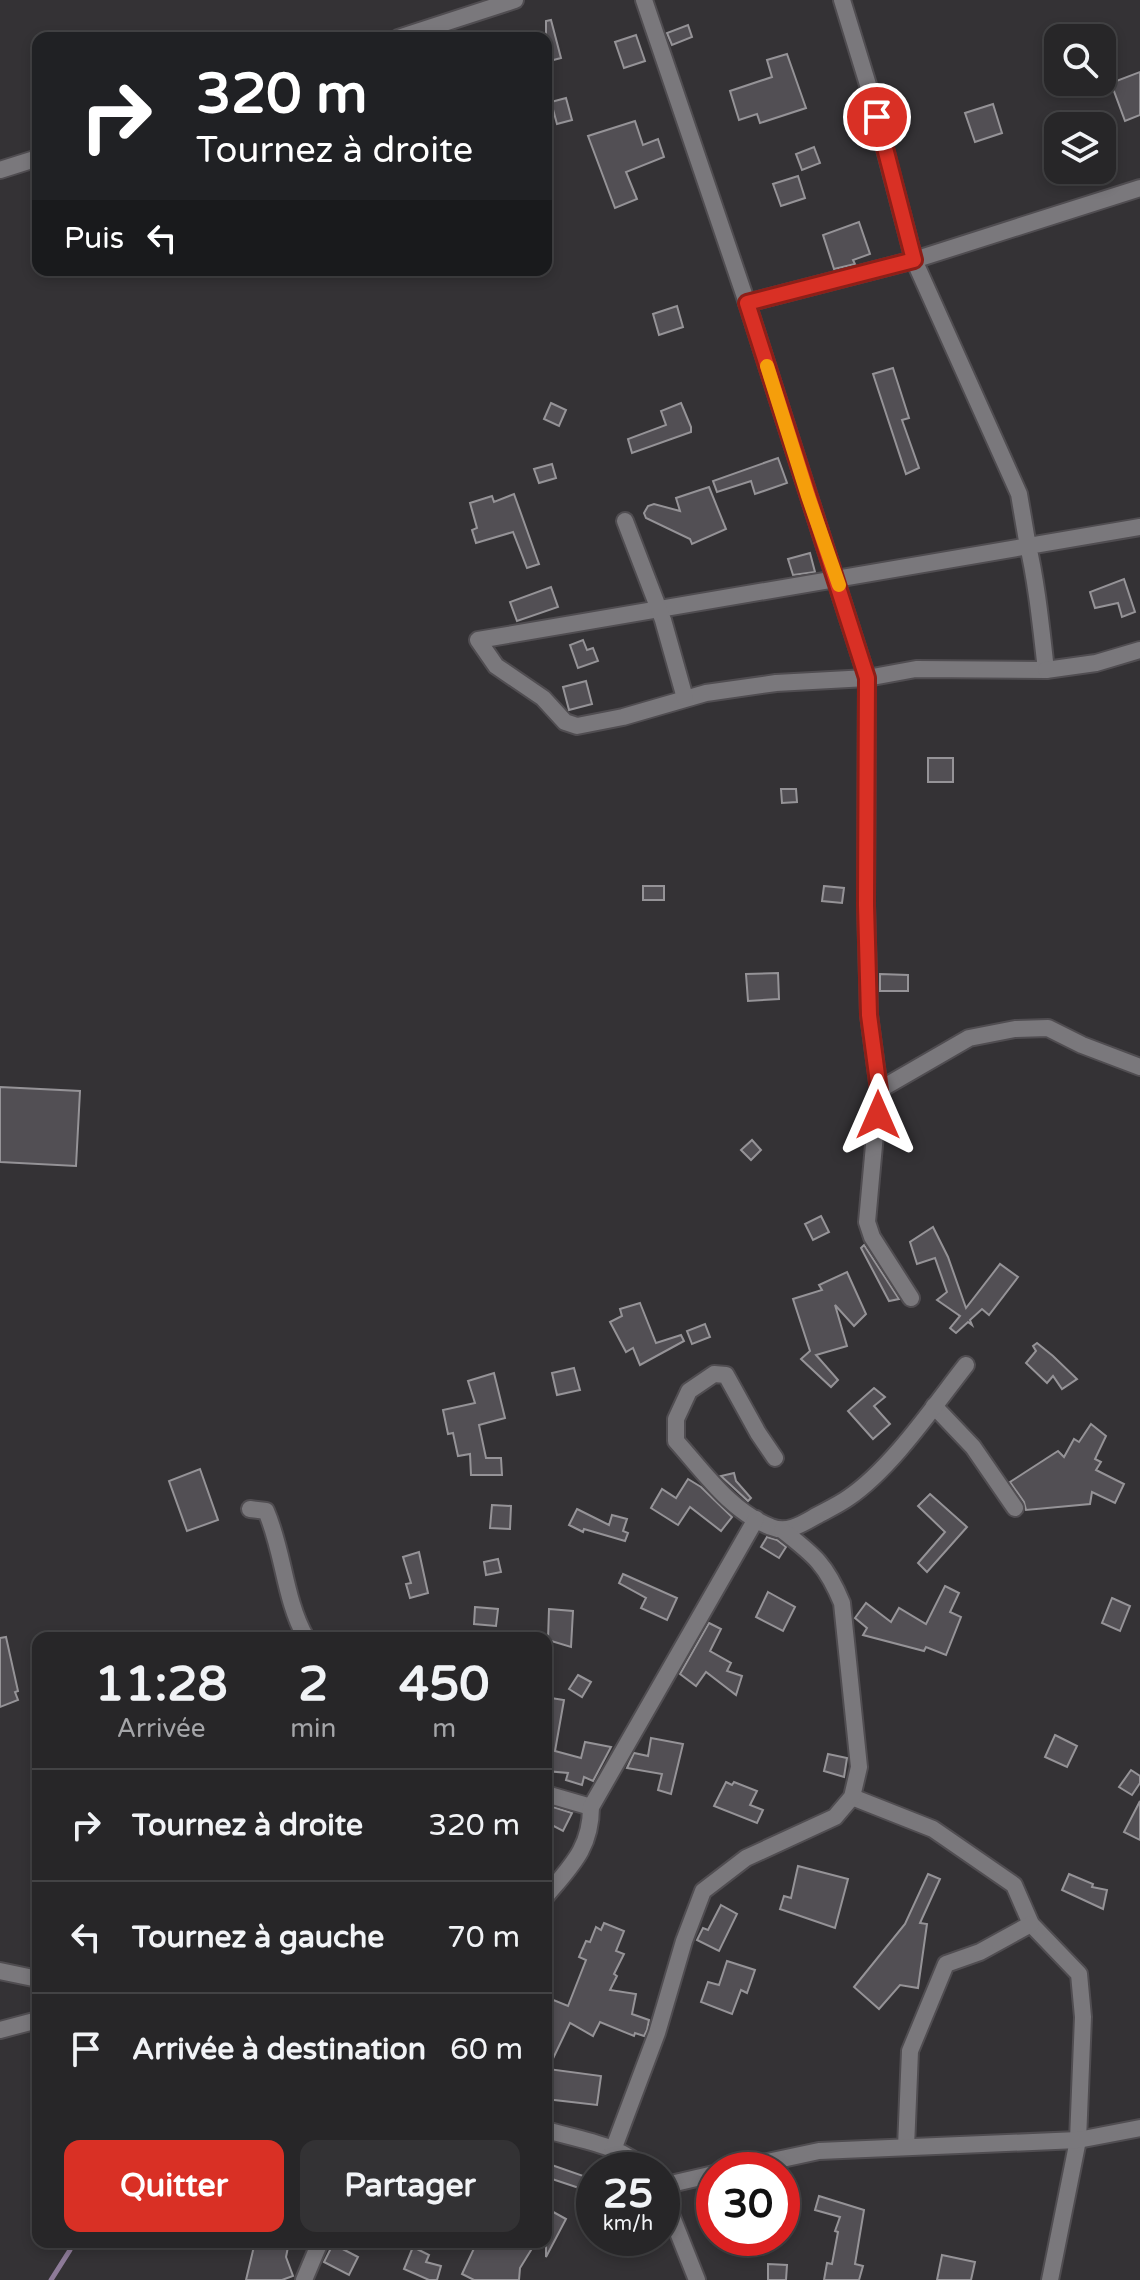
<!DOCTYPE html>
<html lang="fr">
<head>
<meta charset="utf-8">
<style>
	body { margin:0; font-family:"Varela Round",sans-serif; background:#333234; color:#f1f3f6; height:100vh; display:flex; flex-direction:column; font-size:30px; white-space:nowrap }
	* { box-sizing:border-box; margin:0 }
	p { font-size:26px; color:#a4a5a8 }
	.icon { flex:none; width:44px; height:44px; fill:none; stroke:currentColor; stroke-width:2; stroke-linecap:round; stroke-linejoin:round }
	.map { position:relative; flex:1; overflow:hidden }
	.side { position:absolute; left:32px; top:1632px; width:520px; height:616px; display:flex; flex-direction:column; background:#272628; border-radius:16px; box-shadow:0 4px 12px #0003,0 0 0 2px #434345 }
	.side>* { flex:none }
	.guide { position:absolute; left:32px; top:32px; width:520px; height:244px; border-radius:16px; box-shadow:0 4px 12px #0003,0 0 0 2px #434345; background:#202124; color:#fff; overflow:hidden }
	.fabs { position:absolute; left:1044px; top:24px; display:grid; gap:16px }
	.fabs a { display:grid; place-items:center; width:72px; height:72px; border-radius:16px; background:#272628; box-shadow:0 4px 12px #0003,0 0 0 2px #434345; font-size:40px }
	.speed { position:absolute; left:576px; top:2152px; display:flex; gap:16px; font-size:40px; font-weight:700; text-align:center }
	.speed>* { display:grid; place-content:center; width:104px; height:104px; border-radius:50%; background:#272628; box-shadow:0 4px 12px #0003,0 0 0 2px #434345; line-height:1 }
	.speed small { font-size:20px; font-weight:400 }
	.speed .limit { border:12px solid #d22; background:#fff; color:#111 }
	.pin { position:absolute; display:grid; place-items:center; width:68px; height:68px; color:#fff; margin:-34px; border:4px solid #fff; border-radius:50%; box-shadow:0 2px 8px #0007 }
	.me { position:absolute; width:88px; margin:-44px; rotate:0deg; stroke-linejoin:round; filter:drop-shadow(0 0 6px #0008) }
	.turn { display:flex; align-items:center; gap:28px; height:168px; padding:0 32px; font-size:36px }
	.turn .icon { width:104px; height:104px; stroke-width:2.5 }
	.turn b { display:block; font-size:56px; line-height:68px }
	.then { display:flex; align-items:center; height:76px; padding:0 32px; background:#0003; gap:16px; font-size:30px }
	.eta { display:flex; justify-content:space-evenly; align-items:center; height:136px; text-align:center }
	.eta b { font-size:48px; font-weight:700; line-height:56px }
	.button { display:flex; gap:16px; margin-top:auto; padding:16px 32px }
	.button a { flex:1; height:92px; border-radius:16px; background:#d93025; color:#fff; font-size:32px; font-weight:700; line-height:92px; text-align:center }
	.button a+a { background:#333234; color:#f1f3f6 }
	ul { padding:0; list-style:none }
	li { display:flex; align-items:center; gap:24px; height:112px; padding:0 32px; border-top:2px solid #434345 }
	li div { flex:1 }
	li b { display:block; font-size:30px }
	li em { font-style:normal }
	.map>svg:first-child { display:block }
</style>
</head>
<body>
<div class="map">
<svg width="1140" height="2280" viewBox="0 0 1140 2280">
	<rect width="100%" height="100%" fill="#343235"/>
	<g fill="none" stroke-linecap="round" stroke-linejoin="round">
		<path stroke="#8e7b99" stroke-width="5" d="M51 2280 70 2250 72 2242"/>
	</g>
	<g fill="#524f54" stroke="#959397" stroke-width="2">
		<path d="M551 20 561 58 546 62V21Z"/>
		<path d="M688 25 692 37 672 45 667 33Z"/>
		<path d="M636 35 645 61 624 68 615 42Z"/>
		<path d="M787 54 806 108 760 123 757 114 739 120 730 91 772 77 767 60Z"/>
		<path d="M1140 72V115L1125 121 1111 83Z"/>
		<path d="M566 98 572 120 557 124 551 102Z"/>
		<path d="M993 104 1002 133 975 142 965 113Z"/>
		<path d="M635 121 643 145 658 139 664 157 626 172 637 199 615 208 588 136Z"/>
		<path d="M814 147 820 163 802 170 796 154Z"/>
		<path d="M798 176 805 198 781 206 773 184Z"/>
		<path d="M859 222 870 254 853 260 855 264 834 269 823 235Z"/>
		<path d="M677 306 683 327 659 335 653 314Z"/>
		<path d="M893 368 909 418 902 420 919 468 906 474 873 374Z"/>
		<path d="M551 403 566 410 559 426 544 419Z"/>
		<path d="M681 403 691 427V432L632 453 628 439 666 425 661 411Z"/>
		<path d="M778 458 787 483 755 494 751 481 717 492 713 481Z"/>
		<path d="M552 464 556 478 539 483 534 469Z"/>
		<path d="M709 487 726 529 692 544 690 539 646 518 644 513 648 506 654 504 680 511 676 498Z"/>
		<path d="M514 494 539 564 527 568 513 532 476 543 472 530 477 528 470 503 492 496 494 502Z"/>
		<path d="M810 553 815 572 793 575 788 559Z"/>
		<path d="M1124 579 1135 612 1122 617 1118 603 1095 608 1090 592Z"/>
		<path d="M551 587 558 607 517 621 510 602Z"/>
		<path d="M583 640 587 650 593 648 598 661 578 668 570 645Z"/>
		<path d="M586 681 592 704 569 710 563 687Z"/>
		<rect x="928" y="758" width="25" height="24"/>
		<path d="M781 789H796L797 802 782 803Z"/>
		<rect x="643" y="886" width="21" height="14"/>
		<path d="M824 886 844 888 842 903 822 901Z"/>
		<path d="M778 973 779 999 748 1001 746 974Z"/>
		<path d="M880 974 908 975V991H880Z"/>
		<path d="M0 1087 80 1091 76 1166 0 1162Z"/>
		<path d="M752 1140 761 1150 751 1160 741 1150Z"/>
		<path d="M821 1216 829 1232 813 1240 805 1224Z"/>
		<path d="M933 1227 948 1257 966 1308 1000 1264 1018 1277 989 1315 982 1309 970 1320 972 1325 968 1322 956 1333 950 1328 960 1316 937 1300 947 1292 935 1258 917 1264 910 1242Z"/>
		<path d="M864 1245 899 1299 889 1301 861 1248Z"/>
		<path d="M847 1272 866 1314 854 1326 835 1305 847 1346 816 1355 838 1380 831 1387 801 1359 810 1351 793 1299 822 1290 819 1285Z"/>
		<path d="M640 1303 656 1343 681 1335 684 1341 640 1365 633 1348 626 1352 610 1322 622 1316 620 1309Z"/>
		<path d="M705 1324 710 1337 692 1344 687 1331Z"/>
		<path d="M1037 1343 1053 1356 1077 1379 1062 1389 1053 1376 1047 1383 1026 1363 1036 1351 1033 1346Z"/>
		<path d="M574 1368 580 1390 557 1395 552 1373Z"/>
		<path d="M494 1373 505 1418 479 1425 486 1458H501L502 1475H471L470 1454 458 1456 453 1433 448 1434 443 1410 475 1403 468 1381Z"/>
		<path d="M874 1388 885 1397 874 1406 890 1424 873 1439 848 1411Z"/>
		<path d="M1091 1424 1106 1436 1095 1459 1101 1462 1096 1470 1124 1484 1115 1503 1092 1492 1090 1504 1026 1510 1024 1502 1010 1482 1058 1451 1064 1457 1074 1439 1079 1442Z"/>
		<path d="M200 1469 218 1520 187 1531 169 1481Z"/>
		<path d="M734 1473 736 1481 751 1498 748 1501 721 1476Z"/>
		<path d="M688 1479 701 1487 732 1517 721 1531 690 1507 678 1525 651 1508 662 1489 676 1498Z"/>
		<path d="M930 1494 967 1527 927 1572 918 1563 945 1532 918 1506Z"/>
		<path d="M492 1505 511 1506 510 1529 490 1528Z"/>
		<path d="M577 1509 609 1525 612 1515 627 1519 623 1531 628 1533 625 1541 584 1529 583 1532 569 1525Z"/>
		<path d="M767 1537 777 1540 786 1547 779 1558 761 1547Z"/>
		<path d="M419 1552 428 1593 410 1598 406 1584 411 1583 403 1557Z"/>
		<path d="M498 1559 501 1572 486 1575 484 1562Z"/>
		<path d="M623 1574 677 1598 667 1620 641 1608 646 1598 619 1583Z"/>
		<path d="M945 1586 959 1593 950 1612 961 1617 946 1655 926 1647 924 1651 863 1635 867 1628 855 1618 866 1603 891 1622 899 1608 926 1624Z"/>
		<path d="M768 1592 795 1607 783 1631 756 1617Z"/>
		<path d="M1112 1598 1130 1606 1120 1631 1102 1623Z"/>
		<path d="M475 1607 498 1609 496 1626 474 1624Z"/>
		<path d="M549 1609 573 1611 571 1647 548 1640Z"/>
		<path d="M709 1623 721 1629 710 1651 731 1663 727 1671 742 1676 736 1695 706 1672 696 1686 680 1674Z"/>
		<path d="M6 1637 18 1691 15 1692 18 1700 0 1707V1638Z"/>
		<path d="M578 1675 591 1682 582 1697 569 1689Z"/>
		<path d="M551 1698 564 1700 555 1751 581 1758 585 1742 611 1747 593 1781 584 1777 582 1785 566 1780 568 1773 546 1771V1699Z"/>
		<path d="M1055 1735 1077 1746 1067 1767 1045 1757Z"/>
		<path d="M651 1738 683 1744 671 1794 658 1790 662 1774 627 1768 634 1753 648 1756Z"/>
		<path d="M828 1754 847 1758 844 1777 824 1771Z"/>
		<path d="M1131 1770 1140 1776V1783L1132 1795 1119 1787Z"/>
		<path d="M726 1782 732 1785 734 1782 757 1791 750 1805 763 1810 757 1823 714 1806Z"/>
		<path d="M1140 1801V1840L1124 1832Z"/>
		<path d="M553 1807 572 1813 563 1831 546 1822Z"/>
		<path d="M798 1866 848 1879 835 1928 780 1909 784 1896 791 1898Z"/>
		<path d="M928 1874 940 1879 920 1923 927 1924 918 1988 900 1985 879 2009 854 1987 905 1924Z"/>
		<path d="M1069 1874 1093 1884 1092 1887 1107 1890 1103 1909 1062 1890Z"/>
		<path d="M721 1905 737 1914 719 1951 697 1940 703 1928 708 1930Z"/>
		<path d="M604 1923 624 1931 616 1951 624 1954 614 1974 617 1976 610 1990 636 1994 632 2014 649 2020 647 2030 644 2036 635 2033 634 2036 600 2022 593 2036 570 2023 548 2069 601 2076 597 2105 546 2099V2009L551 1999 568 2006 586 1960 579 1957 586 1941 590 1942 596 1927 601 1930Z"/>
		<path d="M727 1961 755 1970 747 1993 741 1990 732 2014 701 2002 708 1982 719 1985Z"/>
		<path d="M546 2163 592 2179 588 2191 546 2177Z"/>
		<path d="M819 2196 864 2210 855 2264 863 2266 859 2280H824L827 2263 832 2264 838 2232 835 2231 840 2217 815 2210Z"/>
		<path d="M546 2208 566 2219 546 2257Z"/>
		<path d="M255 2242H289L286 2257 293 2276 282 2280H246Z"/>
		<path d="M477 2242H536L520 2268 519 2280H474L462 2274Z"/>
		<path d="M333 2244 358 2257 349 2275 324 2262Z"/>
		<path d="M413 2247 429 2255 426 2262 441 2266 437 2280H429L404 2269Z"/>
		<path d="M942 2255 975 2262 971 2280H937Z"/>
		<path d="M768 2264 787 2265 786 2280H768Z"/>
	</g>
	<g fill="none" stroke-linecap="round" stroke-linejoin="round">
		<g stroke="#504d51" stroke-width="20">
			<g id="minor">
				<path d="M644 0 747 303 867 678 866 905 869 1015 879 1090 867 1222 872 1237 911 1298"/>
				<path d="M842 0 869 88 914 260 1019 494 1027 541C1037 584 1041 627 1046 670L916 669 867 678 776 683 706 693 623 717 577 726 565 722 543 698 496 666 478 640C698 603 919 565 1140 527"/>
				<path d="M398 38 515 0"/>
				<path d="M0 170 38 158"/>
				<path d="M747 303 914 260 1140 188"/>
				<path d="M625 521 663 620 685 698"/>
				<path d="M1046 670 1096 663 1140 650"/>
				<path d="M879 1090 969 1038 1015 1029 1048 1028 1082 1045 1140 1067"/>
				<path d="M934 1406 973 1447 1015 1508"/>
				<path d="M775 1458 758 1433 726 1375 714 1374 689 1391 676 1419V1441C703 1471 731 1512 771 1527 787 1534 802 1524 816 1516 827 1510 838 1505 848 1498 892 1468 933 1407 966 1365"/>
				<path d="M250 1509 266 1511C284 1552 284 1599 306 1638"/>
				<path d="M546 1794 591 1807"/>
				<path d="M852 1797 933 1829 1014 1885 1031 1924 1079 1974 1083 2017 1078 2140 1050 2280"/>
				<path d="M546 1896C571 1866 591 1848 591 1807L756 1519"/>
				<path d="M0 1971 38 1979"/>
				<path d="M0 2030 38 2020"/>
				<path d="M546 2130C577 2139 622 2145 645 2170"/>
				<path d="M906 2147 910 2051 946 1964 980 1952 1031 1924"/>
				<path d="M613 2150 657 2033 684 1941 703 1891 746 1858 835 1817 852 1797 859 1767 842 1603C826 1564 814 1555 782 1530"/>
				<path d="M731 2170 819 2151 1078 2140 1140 2128"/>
				<path d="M662 2186 714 2174"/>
				<path d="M662 2192 697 2280"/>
				<path d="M304 2280 320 2242"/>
			</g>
		</g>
		<use href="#minor" stroke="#7a787c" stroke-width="16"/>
	</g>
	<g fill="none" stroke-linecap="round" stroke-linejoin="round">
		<g stroke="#8d1f18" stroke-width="20">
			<path id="route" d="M877 117 914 260 747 303 867 678 866 905 869 1015 879 1090 878 1115"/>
		</g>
		<use href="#route" stroke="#d93025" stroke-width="14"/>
		<path stroke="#f59e0b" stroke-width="14" d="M767 366 808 496 839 585"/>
	</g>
</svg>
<div class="fabs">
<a><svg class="icon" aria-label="search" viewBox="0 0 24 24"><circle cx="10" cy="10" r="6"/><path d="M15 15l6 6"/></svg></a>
<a><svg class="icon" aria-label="layers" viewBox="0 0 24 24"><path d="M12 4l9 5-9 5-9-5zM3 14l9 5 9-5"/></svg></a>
</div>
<div class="speed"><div>25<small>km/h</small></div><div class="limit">30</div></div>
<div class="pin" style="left:877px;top:117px;background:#d93025"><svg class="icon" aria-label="arrive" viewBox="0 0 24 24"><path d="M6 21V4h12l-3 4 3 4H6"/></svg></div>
<svg class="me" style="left:878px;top:1115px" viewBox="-20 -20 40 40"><path d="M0-17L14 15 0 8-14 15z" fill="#d93025" stroke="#fff" stroke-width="4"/></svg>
<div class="guide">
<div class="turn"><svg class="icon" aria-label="right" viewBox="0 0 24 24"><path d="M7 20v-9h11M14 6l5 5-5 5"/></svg><div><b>320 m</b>Tournez à droite</div></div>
<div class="then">Puis<svg class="icon" aria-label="left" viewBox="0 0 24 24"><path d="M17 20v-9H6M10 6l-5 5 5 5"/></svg></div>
</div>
<section class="side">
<div class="eta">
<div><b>11:28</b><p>Arrivée</p></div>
<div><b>2</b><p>min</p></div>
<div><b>450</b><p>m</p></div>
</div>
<ul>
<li><svg class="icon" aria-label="right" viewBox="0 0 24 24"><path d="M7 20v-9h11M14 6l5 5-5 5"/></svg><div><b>Tournez à droite</b></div><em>320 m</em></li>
<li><svg class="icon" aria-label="left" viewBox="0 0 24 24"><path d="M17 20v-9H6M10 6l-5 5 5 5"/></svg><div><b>Tournez à gauche</b></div><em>70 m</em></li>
<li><svg class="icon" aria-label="arrive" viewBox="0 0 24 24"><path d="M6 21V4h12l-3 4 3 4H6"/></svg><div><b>Arrivée à destination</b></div><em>60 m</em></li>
</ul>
<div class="button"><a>Quitter</a><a>Partager</a></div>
</section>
</div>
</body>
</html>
